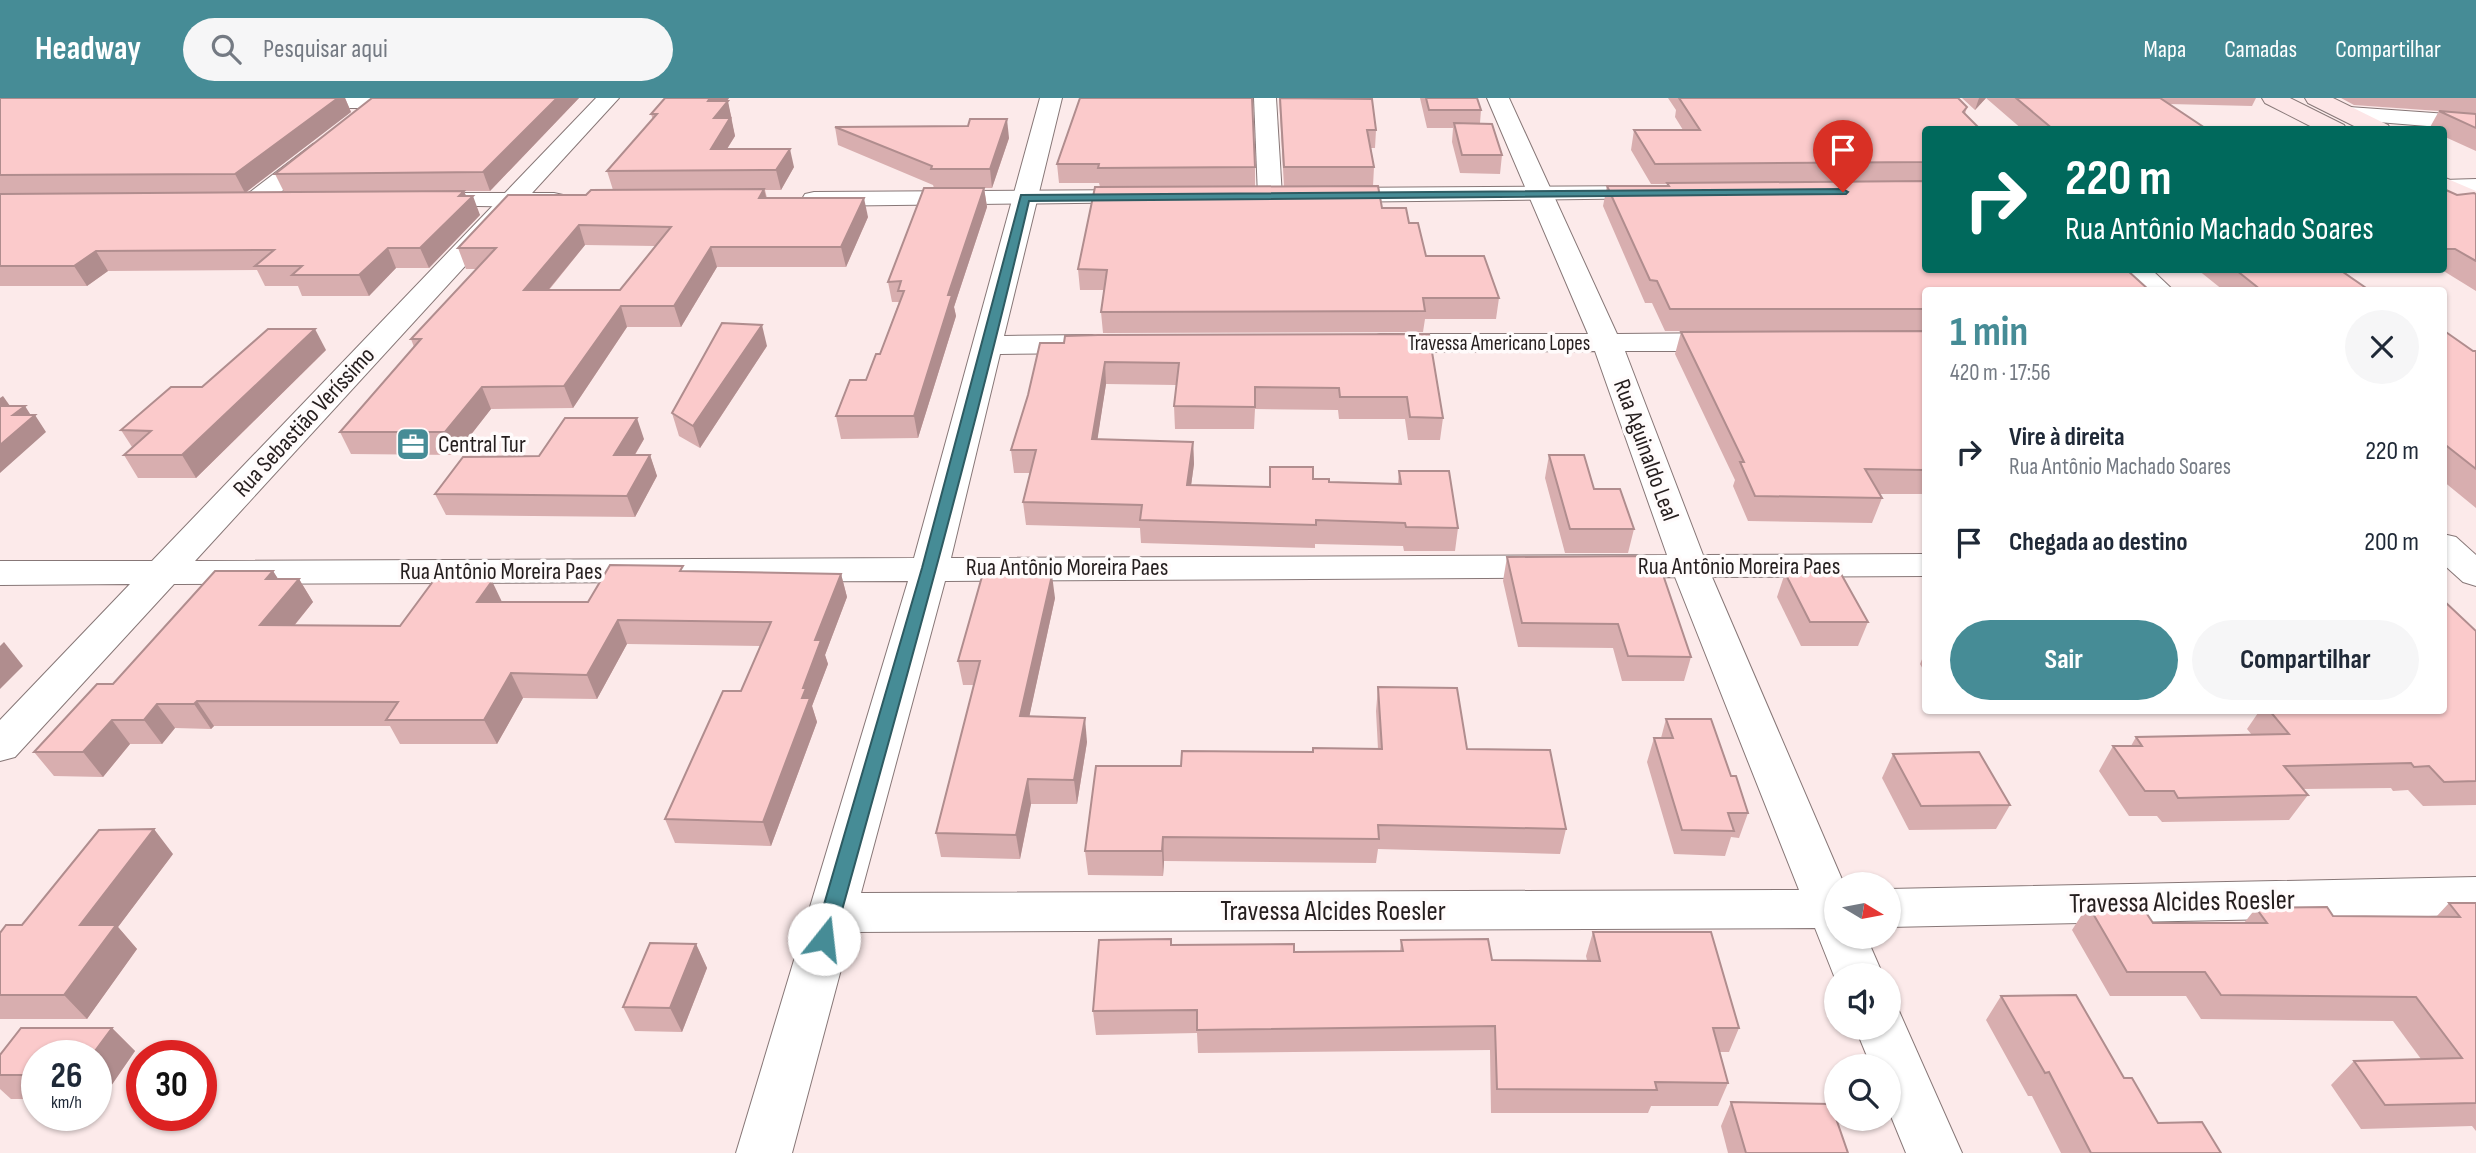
<!DOCTYPE html>
<html lang="pt">
<head>
<meta charset="utf-8">
<style>
	body { margin:0; font-family:"Sofia Sans Condensed",sans-serif; background:#f6f6f7; color:#1f2937; height:100vh; display:flex; flex-direction:column; font-size:26px; white-space:nowrap }
	* { box-sizing:border-box; margin:0 }
	p { font-size:23px; color:#747a83 }
	.icon { flex:none; width:38px; height:38px; fill:none; stroke:currentColor; stroke-width:2; stroke-linecap:round; stroke-linejoin:round }
	.map { position:relative; flex:1; overflow:hidden }
	.details { position:absolute; left:1922px; top:189px; width:525px; height:427px; display:flex; flex-direction:column; background:#fff; border-radius:7px; box-shadow:0 2px 5px #0004 }
	.details>* { flex:none }
	.top-card { position:absolute; left:1922px; top:28px; width:525px; height:147px; border-radius:7px; box-shadow:0 2px 5px #0004; background:#00695c; color:#fff; overflow:hidden }
	.needle { width:46px; rotate:100deg }
	.tools { position:absolute; left:1824px; top:774px; display:grid; gap:14px }
	.tools a { display:grid; place-items:center; width:77px; height:77px; border-radius:50%; background:#fff; box-shadow:0 2px 5px #0004; font-size:35px }
	.speed { position:absolute; left:21px; top:942px; display:flex; gap:14px; font-size:35px; font-weight:700; text-align:center }
	.speed>* { display:grid; place-content:center; width:91px; height:91px; border-radius:50%; background:#fff; box-shadow:0 2px 5px #0004; line-height:1 }
	.speed small { font-size:18px; font-weight:400 }
	.speed .limit { border:10px solid #d22; background:#fff; color:#111 }
	.pin { position:absolute; display:grid; place-items:center; width:60px; height:60px; color:#fff; margin:-72px -30px; border-radius:50% 50% 50% 0; rotate:-45deg; box-shadow:0 0 7px #0007 }
	.pin .icon { rotate:45deg }
	.me { position:absolute; width:77px; margin:-38px; rotate:16deg; stroke-linejoin:round; filter:drop-shadow(0 0 5px #0008) }
	.turn { display:flex; align-items:center; gap:24px; height:147px; padding:0 28px; font-size:32px }
	.turn .icon { width:91px; height:91px; stroke-width:2.5 }
	.turn b { display:block; font-size:49px; line-height:60px }
	.round { display:grid; place-items:center; flex:none; width:74px; height:74px; border-radius:37px; background:#f6f6f7 }
	.head { display:flex; align-items:center; justify-content:space-between; height:119px; padding:0 28px }
	h1 { font-size:42px; font-weight:700; line-height:52px; color:#468c96 }
	.button { display:flex; gap:14px; margin-top:auto; padding:14px 28px }
	.button a { flex:1; height:80px; border-radius:42px; background:#468c96; color:#fff; font-size:28px; font-weight:700; line-height:80px; text-align:center }
	.button a+a { background:#f6f6f7; color:#1f2937 }
	ul { padding:0; list-style:none }
	li { display:flex; align-items:center; gap:21px; height:91px; padding:0 28px }
	li div { flex:1 }
	li b { display:block; font-size:26px }
	li em { font-style:normal }
	header { display:flex; align-items:center; gap:42px; box-sizing:border-box; height:98px; padding:0 35px; background:#468c96; color:#fff }
	header strong { font-size:33px }
	nav { display:flex; gap:38px; margin-inline-start:auto; font-size:24px }
	.search { width:490px; height:63px; background:#f6f6f7; display:flex; align-items:center; gap:18px; box-sizing:border-box; padding:0 24px; border-radius:38px; color:#747a83; font-size:26px }
	.map>svg:first-child { display:block }
</style>
</head>
<body>
<header>
<strong>Headway</strong>
<div class="search"><svg class="icon" aria-label="search" viewBox="0 0 24 24"><circle cx="10" cy="10" r="6"/><path d="M15 15l6 6"/></svg>Pesquisar aqui</div>
<nav><a>Mapa</a><a>Camadas</a><a>Compartilhar</a></nav>
</header>
<div class="map">
<svg width="2476" height="1055" viewBox="0 0 2476 1055">
	<rect width="100%" height="100%" fill="#fceaea"/>
	<g fill="none" stroke-linecap="round" stroke-linejoin="round">
		<g stroke="#877777" stroke-width="2">
			<g id="minor">
				<path d="M288 0H389L392 4 389 9 381 10H296L288 9 285 4Z"/>
				<path d="M596 0H619L195 463 914 460 1040 0H1062L1004 238 1092 237 1102 240 1107 246 1102 252 1092 255 1000 256 951 460 1667 457 1595 253 1380 254 1370 251 1365 245 1370 239 1380 236H1588L1487 0H1509L1617 236 1729 235 1739 238 1744 244 1739 250 1729 253H1625L1703 457 1925 456V478L1712 479 1844 786H1836V838H1866L1883 877H1836V883L1815 830 851 834 792 1055H736L908 483 174 486 15 659 0 663V622L130 486 0 487V463H152ZM1675 479 1799 792 861 795 945 483Z"/>
				<path d="M1254 0H1276L1282 98 1279 103 1270 105 1261 103 1258 98Z"/>
				<path d="M2349 9 2476 18V32L2341 21 2338 16 2341 11Z"/>
				<path d="M321 44 329 46 332 51 329 56 263 108 254 110 245 108 242 103 245 98 313 46Z"/>
				<path d="M2123 172H2152L2173 192H2143Z"/>
				<path d="M2443 436 2456 439 2476 457V488L2463 484 2443 466Z"/>
				<path d="M2476 779V817L1888 829V791Z"/>
				<path d="M1888 909 1899 913 1962 1055H1906L1888 1011V968H1871L1855 929H1888Z"/>
			</g>
		</g>
		<g stroke="#877777" stroke-width="2">
			<g id="tertiary">
				<path d="M2476 81V95L2443 96V82Z"/>
				<path d="M1657 88 1666 90 1669 95 1666 100 1329 104 1320 102 1317 97 1320 92 1329 90Z"/>
				<path d="M1146 92 1155 94 1158 99 1155 104 814 108 805 106 802 101 805 96 814 94Z"/>
				<path d="M422 95H554L563 97 566 102 563 107 554 109 413 107 410 102 413 97Z"/>
			</g>
		</g>
		<g stroke="#877777" stroke-width="2">
			<g id="secondary">
				<path d="M2262 0H2290L2344 27 2347 32H2318L2265 5Z"/>
				<path d="M2305 0H2333L2388 27 2391 32H2362L2308 5Z"/>
				<path d="M2443 79 2476 93V109L2443 95Z"/>
			</g>
		</g>
		<use href="#minor" fill="#fff" fill-rule="evenodd"/>
		<use href="#tertiary" fill="#fff" fill-rule="evenodd"/>
		<use href="#secondary" fill="#fde6e7" fill-rule="evenodd"/>
	</g>
	<g fill="#d8aeaf" fill-rule="evenodd">
		<path d="M0 0H345L351 14 245 95 284 94 275 76 372 0H579L490 93H464L466 98 480 117 429 170H396L369 198H302L298 188H265L257 172 108 173 87 188H0Z"/>
		<path d="M665 0H729L727 3 732 21 731 22 735 38 727 51 794 69 781 92H765L767 100 868 119 846 169H717L681 229H627L573 310 491 311 455 357 351 356 340 334 414 249 411 241 477 171H466L458 150 586 97 613 92 607 73 653 22 651 16ZM585 147 655 148 620 192H549Z"/>
		<path d="M1279 0H1351L1376 32 1375 50H1371L1374 69 1373 88 1382 110 1409 125 1426 158 1499 200 1496 221H1425L1423 234 1103 235 1101 214 1104 192H1080L1078 171 1100 89 1099 85H1059L1057 66 1255 69V88H1284Z"/>
		<path d="M1420 0H1477L1481 12 1480 25 1502 57 1500 76 1460 75 1452 44 1453 30H1427Z"/>
		<path d="M1668 0H1958L1967 9 1965 16 1925 32V396H1879L1882 400 1872 425 1748 423 1733 388 1735 382 1675 256 1681 234 1839 233H1665L1652 205H1645L1603 108 1607 88H1667V86H1651L1631 52 1634 32H1683L1675 19 1676 12Z"/>
		<path d="M1962 0H2256L2252 8 2169 6 2208 32H2023L1986 0 1975 12Z"/>
		<path d="M2341 0H2476V53L2443 38V32L2429 31 2439 13 2354 7Z"/>
		<path d="M968 28 1009 40 992 90H984L987 109 954 209 956 218 918 340 841 341 836 318 866 282 880 256 899 204H892L888 184 934 90 933 87 838 47 835 29Z"/>
		<path d="M2443 93 2457 97 2476 96V193L2442 172 2343 173 2369 192H2223L2198 172H2443Z"/>
		<path d="M2443 232 2473 253H2476V410L2443 383Z"/>
		<path d="M1429 236 1443 320 1440 342H1408L1405 321H1339L1338 312 1255 311 1254 331H1175L1174 308 1176 287 1106 286 1097 342 1193 344 1194 366 1191 387 1269 389 1313 381 1329 384 1398 386 1399 373 1458 430 1455 453H1404L1403 448 1315 446V450L1141 445 1140 430 1026 427 1023 404 1031 375H1014L1011 352 1028 297 1040 245Z"/>
		<path d="M767 248 700 350 679 338 672 315Z"/>
		<path d="M326 252 196 380H138L124 357 132 349 121 332 202 289Z"/>
		<path d="M644 341 635 357H650L657 378 635 419 446 417 435 396 539 358Z"/>
		<path d="M1549 357 1594 391 1634 431 1628 455H1565L1545 380Z"/>
		<path d="M1507 459 1646 468 1691 559 1684 583H1622L1613 550 1518 549 1503 483Z"/>
		<path d="M273 473 278 481H299L313 504 294 528H400L502 504H588L685 473 841 476 847 499 825 557 828 566 812 608 817 624 771 748 675 745 665 721 741 593 760 548 627 546 597 601 523 600 497 646H400L390 628H214L211 631 175 630 162 646H130L103 679 54 678 34 654 113 586Z"/>
		<path d="M1785 475 1868 524 1858 548H1801L1777 499Z"/>
		<path d="M1055 500 1029 619 1087 644 1077 706H1031L1020 761 941 759 936 735 974 587H963L958 563Z"/>
		<path d="M2476 533V707L2423 708 2408 692 2393 693 2391 690 2303 691 2308 697 2289 722 2162 724 2157 718H2129L2099 673 2113 648H2131L2136 639 2252 637 2247 631 2260 612H2443Z"/>
		<path d="M1925 554V575L1920 566Z"/>
		<path d="M1378 589 1467 651 1566 731 1560 756 1378 751 1376 765 1164 763 1163 778 1088 777 1085 753 1181 668 1378 651 1376 613Z"/>
		<path d="M1666 621 1748 715 1739 740 1731 739 1725 758 1674 756 1647 664 1654 640H1661Z"/>
		<path d="M1893 656 2010 707 1996 731 1909 732 1882 680Z"/>
		<path d="M173 756 118 829 137 851 87 921H0V835L22 827Z"/>
		<path d="M2449 805H2476V1033L2472 1028 2361 1031 2331 987 2354 963 2421 961 2393 923 2201 921 2186 898H2110L2072 832 2088 807 2153 825H2244L2256 810 2333 818 2436 819Z"/>
		<path d="M1593 834 1739 930 1729 954H1719L1728 985 1718 1008H1651L1648 1015H1491L1490 952 1198 955 1197 935 1096 937 1093 913 1171 847 1294 854 1400 853 1401 842 1492 862H1587L1586 858Z"/>
		<path d="M696 846 707 870 682 934 635 933 623 909Z"/>
		<path d="M2001 898 2124 980 2158 1025 2221 1055H2061L2032 998H2028L1986 922Z"/>
		<path d="M112 930 135 953 102 1001H96V957H37V1001H11L0 991V957Z"/>
		<path d="M1731 1004 1848 1055H1728L1721 1028Z"/>
	</g>
	<g fill="#b08d8e">
		<path d="M338 0H345L351 14 245 95 235 76Z"/>
		<path d="M557 0H579L490 93 483 74Z"/>
		<path d="M710 0H729L713 21 708 3Z"/>
		<path d="M1979 0H1986L1975 12Z"/>
		<path d="M728 3 735 38 715 70 711 51 714 20Z"/>
		<path d="M1007 21 1009 40 992 90 990 71Z"/>
		<path d="M790 51 794 69 781 92 776 72Z"/>
		<path d="M984 90 987 109 954 209 956 218 918 340 914 318 948 197Z"/>
		<path d="M764 91 769 111 759 100Z"/>
		<path d="M464 93 468 103 473 98 480 117 429 170 420 150Z"/>
		<path d="M864 100 868 119 846 169 841 149Z"/>
		<path d="M579 127 585 147 531 213 524 192Z"/>
		<path d="M711 149 717 169 681 229 674 208Z"/>
		<path d="M388 150 396 170 369 198 359 177Z"/>
		<path d="M96 153 108 173 87 188 74 168Z"/>
		<path d="M621 208 627 229 573 310 564 288Z"/>
		<path d="M762 227 767 248 700 350 693 328Z"/>
		<path d="M315 231 326 252 196 380 182 357Z"/>
		<path d="M1105 264 1106 286 1094 364 1092 341Z"/>
		<path d="M482 289 491 311 455 357 445 334Z"/>
		<path d="M3 298 15 315 0 322V300Z"/>
		<path d="M25 308 32 319 35 317 46 334 0 375V347L13 317Z"/>
		<path d="M637 320 644 341 622 378 614 357Z"/>
		<path d="M1193 344 1194 366 1188 410 1187 387Z"/>
		<path d="M650 357 657 378 635 419 627 398Z"/>
		<path d="M273 473 287 495 299 481 313 504 275 551 260 527 266 481Z"/>
		<path d="M841 476 847 499 825 557 828 566 812 608 817 624 771 748 763 724 802 600 803 590 815 542Z"/>
		<path d="M1052 477 1055 500 1024 643 1020 618Z"/>
		<path d="M492 483 503 506 477 504Z"/>
		<path d="M618 522 627 546 597 601 587 577Z"/>
		<path d="M4 544 23 568 0 591V548Z"/>
		<path d="M511 575 523 600 497 646 484 622Z"/>
		<path d="M197 603 214 628 211 631 194 606Z"/>
		<path d="M157 606 175 630 162 646 144 622Z"/>
		<path d="M1085 620 1087 644 1077 706 1074 682Z"/>
		<path d="M112 622 130 646 103 679 83 654Z"/>
		<path d="M1028 681 1031 706 1020 761 1016 737Z"/>
		<path d="M154 731 173 756 118 829 137 851 87 921 64 897 80 827Z"/>
		<path d="M1163 739 1164 763 1163 778 1162 753Z"/>
		<path d="M696 846 707 870 682 934 670 910Z"/>
		<path d="M112 930 135 953 102 1001 96 996V957H92Z"/>
	</g>
	<g fill="#fbcacb" stroke="#b08d8e" stroke-width="2" fill-rule="evenodd">
		<path d="M0 0H338L235 76 0 77Z"/>
		<path d="M372 0H557L483 74 275 76Z"/>
		<path d="M665 0H710L708 3H728L714 20H730L711 51H790L776 72 607 73 657 16H651Z"/>
		<path d="M1080 0H1252L1255 69 1098 70 1099 66H1057Z"/>
		<path d="M1280 0 1372 1 1376 32H1367L1374 69H1284Z"/>
		<path d="M1426 0H1477L1481 12H1429Z"/>
		<path d="M1679 0H1958L1967 9 1963 14 1981 32H1925V64L1655 66 1634 32H1700Z"/>
		<path d="M2016 0H2160L2208 32H2054Z"/>
		<path d="M2439 13 2476 16V30Z"/>
		<path d="M970 21H1007L990 71H931L932 68 835 29 968 28Z"/>
		<path d="M1454 25 1492 26 1502 57H1462Z"/>
		<path d="M1925 83V172H2127L2149 192H1925V211H1670L1657 183 1650 182 1607 88H1669L1667 85Z"/>
		<path d="M1378 88 1382 110H1406L1409 125H1418L1426 158H1484L1499 200H1423L1425 213 1101 214 1107 172 1078 171 1095 89Z"/>
		<path d="M924 90H984L948 197H952L914 318H836L850 282H866L876 256H880L904 193H898L901 183 888 184Z"/>
		<path d="M764 91 759 100H864L841 149H711L674 208H621L564 288 482 289 445 334H340L421 241H411L496 150H458L508 97H586L591 92ZM579 127 671 129 620 192H524Z"/>
		<path d="M2446 92 2457 97 2474 95 2476 96V163L2455 151H2443V93Z"/>
		<path d="M464 93 459 98H473L420 150H388L359 177H292L302 168H255L274 152 96 153 74 168H0V96Z"/>
		<path d="M2236 172H2340L2369 192H2261Z"/>
		<path d="M722 225 762 227 693 328 672 315Z"/>
		<path d="M268 231H315L182 357H124L151 333 121 332 171 289H202Z"/>
		<path d="M2443 232 2473 253H2476V371L2443 345Z"/>
		<path d="M1925 233V372L1865 371 1882 400 1755 398 1740 364H1744L1681 234Z"/>
		<path d="M1429 236 1443 320 1410 319 1407 299H1340L1339 290 1255 289V309L1174 308 1179 265 1105 264 1092 341 1193 344 1187 387 1270 389V369H1313V381H1329V384L1401 386 1399 373H1449L1458 430 1406 429 1405 425 1316 422V427L1140 422 1142 407 1023 404 1036 352H1011L1028 297 1040 245H1064L1065 238 1098 237Z"/>
		<path d="M0 308H25L13 317H35L0 347Z"/>
		<path d="M565 320H637L614 357H650L627 398 435 396 463 359 539 358Z"/>
		<path d="M1549 357H1584L1594 391H1620L1634 431H1570Z"/>
		<path d="M1643 458 1646 468H1660L1691 559 1628 558 1618 526 1522 525 1507 459Z"/>
		<path d="M610 467 683 468 680 473 841 476 815 542H821L803 590H806L802 600H810L763 724 665 721 723 593H741L771 524 618 522 587 577 511 575 484 622H386L398 604 197 603 194 606H157L144 622H112L83 654H34L97 586H113L215 473H273L266 481H299L260 527 400 528 434 482 492 483 477 504H588Z"/>
		<path d="M1840 474 1868 524H1810L1785 475Z"/>
		<path d="M983 475 1052 477 1020 618 1085 620 1074 682 1028 681 1016 737 936 735 980 563H958Z"/>
		<path d="M2443 502 2476 533V683L2444 684 2429 668 2414 669 2411 665 2284 668 2308 697 2178 700 2174 693H2145L2113 648H2142L2136 639 2289 636 2269 612H2443Z"/>
		<path d="M1378 589 1457 590 1467 651 1550 652 1566 731 1378 727 1379 741 1163 739 1162 753H1085L1096 668H1181L1182 653 1313 654V650L1382 651Z"/>
		<path d="M1666 621H1711L1731 678H1736L1748 715H1728L1734 733 1682 732 1654 640H1673Z"/>
		<path d="M1979 654 2010 707 1921 708 1893 656Z"/>
		<path d="M154 731 80 827H116L64 897H0V835L6 827H22L99 732Z"/>
		<path d="M2449 805H2476V1005L2385 1007 2354 963 2462 960 2416 899 2221 897 2205 874H2127L2088 807H2141L2153 825H2267L2256 810 2327 809 2333 818 2460 819Z"/>
		<path d="M1593 834H1711L1739 930H1713L1728 985 1655 984 1657 992 1497 991 1495 928 1197 932V912L1093 913 1099 842 1171 841V847L1294 846V854L1403 853 1401 842 1488 841 1492 862 1600 863Z"/>
		<path d="M650 845 696 846 670 910 623 909Z"/>
		<path d="M2076 897 2124 980H2132L2158 1025 2202 1024 2221 1055H2091L2049 974 2045 975 2001 898Z"/>
		<path d="M21 930H112L92 957H37V977H0V957Z"/>
		<path d="M1731 1004 1831 1006 1848 1055H1746Z"/>
	</g>
	<path fill="#468c96" stroke="#2e5b62" stroke-width="2" d="M1843 91 1848 94 1846 96 1029 103C971 351 902 596 834 841L831 847 824 850 817 847 814 841 922 470 1021 97Z"/>
	<defs>
		<g id="office-square" transform="scale(1.75)"><rect x="-9" y="-9" width="18" height="18" rx="4" fill="#468c96" stroke="#fffbfb"/><path d="M-6-3h4V-5.5h4V-3h4V5H-6ZM-1-4.5V-3h2v-1.5ZM-6 0V1H6V0Z" fill="#fff"/></g>
	</defs>
	<g fill-rule="evenodd">
		<use href="#office-square" x="413" y="346"/>
	</g>
	<g text-anchor="middle" dominant-baseline="central" stroke-width="7" stroke-linejoin="round" paint-order="stroke">
		<g font-size="21" fill="#251e1e" stroke="#fffbfb">
			<text x="1499" y="245">Travessa Americano Lopes</text>
		</g>
		<g font-size="24" fill="#251e1e" stroke="#fffbfb">
			<text transform="translate(304 324) rotate(-47)">Rua Sebastião Veríssimo</text>
			<text transform="translate(1646 352) rotate(70)">Rua Aguinaldo Leal</text>
			<text x="1739" y="468">Rua Antônio Moreira Paes</text>
			<text x="1067" y="469">Rua Antônio Moreira Paes</text>
			<text x="501" y="473">Rua Antônio Moreira Paes</text>
		</g>
		<g font-size="24" fill="#251e1e" stroke="#fffbfb" text-anchor="start">
			<text x="438" y="346">Central Tur</text>
		</g>
		<g font-size="28" fill="#251e1e" stroke="#fffbfb">
			<text transform="translate(2182 804) rotate(-1)">Travessa Alcides Roesler</text>
			<text x="1333" y="813">Travessa Alcides Roesler</text>
		</g>
	</g>
</svg>
<div class="tools">
<a><svg class="needle" viewBox="-14 -14 28 28"><path d="M0-13l5 13h-10z" fill="#e53935"/><path d="M0 13l5-13h-10z" fill="#747a83"/></svg></a>
<a><svg class="icon" aria-label="sound" viewBox="0 0 24 24"><path d="M4 9h4l5-4v14l-5-4H4zM17 9q2 3 0 6"/></svg></a>
<a><svg class="icon" aria-label="search" viewBox="0 0 24 24"><circle cx="10" cy="10" r="6"/><path d="M15 15l6 6"/></svg></a>
</div>
<div class="speed"><div>26<small>km/h</small></div><div class="limit">30</div></div>
<div class="pin" style="left:1843px;top:94px;background:#d93025"><svg class="icon" aria-label="arrive" viewBox="0 0 24 24"><path d="M6 21V4h12l-3 4 3 4H6"/></svg></div>
<svg class="me" style="left:824px;top:841px" viewBox="-20 -20 40 40"><circle r="19" fill="#fff"/><path d="M0-13L10 11 0 6-10 11z" fill="#468c96"/></svg>
<div class="top-card">
<div class="turn"><svg class="icon" aria-label="right" viewBox="0 0 24 24"><path d="M7 20v-9h11M14 6l5 5-5 5"/></svg><div><b>220 m</b>Rua Antônio Machado Soares</div></div>
</div>
<section class="details">
<div class="head"><div><h1>1 min</h1><p>420 m · 17:56</p></div><a class="round"><svg class="icon" aria-label="close" viewBox="0 0 24 24"><path d="M6 6l12 12M18 6L6 18"/></svg></a></div>
<ul>
<li><svg class="icon" aria-label="right" viewBox="0 0 24 24"><path d="M7 20v-9h11M14 6l5 5-5 5"/></svg><div><b>Vire à direita</b><p>Rua Antônio Machado Soares</p></div><em>220 m</em></li>
<li><svg class="icon" aria-label="arrive" viewBox="0 0 24 24"><path d="M6 21V4h12l-3 4 3 4H6"/></svg><div><b>Chegada ao destino</b></div><em>200 m</em></li>
</ul>
<div class="button"><a>Sair</a><a>Compartilhar</a></div>
</section>
</div>
</body>
</html>
